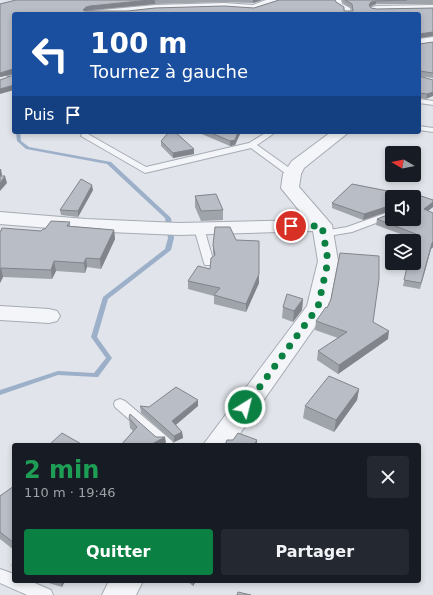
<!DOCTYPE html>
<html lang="fr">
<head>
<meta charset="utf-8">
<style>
	body { margin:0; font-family:"DejaVu Sans",sans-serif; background:#242831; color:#f1f3f6; height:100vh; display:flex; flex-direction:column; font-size:15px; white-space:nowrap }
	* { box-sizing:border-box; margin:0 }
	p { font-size:13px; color:#9ea1a6 }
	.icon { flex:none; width:22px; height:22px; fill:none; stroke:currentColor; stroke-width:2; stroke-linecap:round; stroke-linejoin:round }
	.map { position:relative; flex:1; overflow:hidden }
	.side { position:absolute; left:12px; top:443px; width:409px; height:140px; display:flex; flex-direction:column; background:#171b24; border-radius:4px; box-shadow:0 2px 6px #0003 }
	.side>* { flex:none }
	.hud { position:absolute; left:12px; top:12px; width:409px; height:122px; border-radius:4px; box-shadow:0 2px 6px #0003; background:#1a4fa0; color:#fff; overflow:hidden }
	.needle { width:26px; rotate:280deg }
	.fabs { position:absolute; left:385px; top:146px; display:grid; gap:8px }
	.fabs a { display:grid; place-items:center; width:36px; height:36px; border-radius:4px; background:#171b24; box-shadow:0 2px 6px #0003; font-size:20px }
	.pin { position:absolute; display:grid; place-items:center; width:34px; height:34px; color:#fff; margin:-17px; border:2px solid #fff; border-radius:50%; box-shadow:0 1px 4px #0007 }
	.me { position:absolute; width:44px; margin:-22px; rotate:36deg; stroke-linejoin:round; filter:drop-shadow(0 0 3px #0008) }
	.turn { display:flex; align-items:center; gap:14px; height:84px; padding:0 12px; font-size:18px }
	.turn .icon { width:52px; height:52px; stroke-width:2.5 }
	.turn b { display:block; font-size:28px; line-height:34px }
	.then { display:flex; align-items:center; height:38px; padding:0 12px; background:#0003; gap:8px; font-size:15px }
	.round { display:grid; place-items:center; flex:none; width:42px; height:42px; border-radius:4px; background:#242831 }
	.overview { display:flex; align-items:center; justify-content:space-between; height:68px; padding:0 12px }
	h1 { font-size:24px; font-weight:800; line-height:30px; color:#1e9e55 }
	.action { display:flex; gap:8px; margin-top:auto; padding:8px 12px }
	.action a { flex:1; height:46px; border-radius:4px; background:#0b8043; color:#fff; font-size:16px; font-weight:800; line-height:46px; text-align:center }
	.action a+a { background:#242831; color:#f1f3f6 }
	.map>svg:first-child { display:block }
</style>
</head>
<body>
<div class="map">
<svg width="433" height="595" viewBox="0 0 433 595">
	<rect width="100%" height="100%" fill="#e1e4ea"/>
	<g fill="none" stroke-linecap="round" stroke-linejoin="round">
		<g fill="#9db0c9" fill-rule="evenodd">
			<path d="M0 69 14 78V81L0 72Z"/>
			<path d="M16 132H20L21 141 29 147 111 162 171 218 174 238 171 250 108 299 97 337 112 358 98 377H96L58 375 0 395V390L58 371 94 373 106 358 91 337 103 297 165 249 168 238 165 218 107 164 26 149 17 141Z"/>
		</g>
		<g stroke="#a6abb4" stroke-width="2">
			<g id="service">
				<path d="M335 0H341L342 4 350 8 351 14H345V10L337 6Z"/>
				<path d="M419 99 433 101V105L419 103Z"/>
				<path d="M419 126 433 128V132L419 130Z"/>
				<path d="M267 132H276L257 145 295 172 296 174 295 176H289L251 148 145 173 81 136 82 134H88L146 167 249 143Z"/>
				<path d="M392 211V217L352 232 323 237 318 234 323 231 347 227Z"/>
				<path d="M199 225 204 228 214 263 213 265H205L204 263 194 228Z"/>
				<path d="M120 399 125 401 172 441 174 445H158L115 407 114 404 115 401Z"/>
				<path d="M0 569 14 574V581H30L51 590 53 595H27L0 583Z"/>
			</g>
		</g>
		<g stroke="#a6abb4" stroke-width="2">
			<g id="minor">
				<path d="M266 0H282L280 2 254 11 224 9 155 11 128 14H85L87 12 91 11 155 5 224 3 253 5Z"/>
				<path d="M433 5V11L376 12 372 11 370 9 372 7 376 6Z"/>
				<path d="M433 37V45L419 47V39Z"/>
				<path d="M331 132H349L304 168 301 174 299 187 332 225 338 261 329 307 232 445H203L307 306 318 261 313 231 179 235 86 231 0 224V212L86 219 179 223 307 220 281 188 283 174 292 161Z"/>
				<path d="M0 306 49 309 57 311 60 316 57 321 49 323 0 320Z"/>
				<path d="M109 581H143L136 595H102Z"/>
			</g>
		</g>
		<use href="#service" fill="#f4f5f8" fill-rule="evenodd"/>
		<use href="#minor" fill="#f4f5f8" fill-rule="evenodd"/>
	</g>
	<g fill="#9fa3aa">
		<path d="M16 0H262L253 3 224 2 155 4 91 10 86 11H128L155 8 224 6 254 8 279 0H335L336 2 344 7V11H352L351 8 343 3 342 0H433V4H376L370 7 371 8 377 9 433 8V36L419 38V14H14V74L0 77V4Z"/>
		<path d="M433 42V78L419 76V44Z"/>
		<path d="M419 76 433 80 426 99 419 98Z"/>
		<path d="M197 132H240V134L235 145 230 146Z"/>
		<path d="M161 141 194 154 173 158 161 146Z"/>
		<path d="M352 184 413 196 415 194 433 200V207L428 211 433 213V247L431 249 420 289 403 286 408 263H414V239L376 225 377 219 392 213V219H414V197H392V210L363 220 332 208V203Z"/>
		<path d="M93 190 78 217 61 215 60 210Z"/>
		<path d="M195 196 223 210V220L201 221 195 207Z"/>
		<path d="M70 222V226L114 230 115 239 101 269 87 267 85 273 56 271 52 279 3 277 0 283V231H41L45 229Z"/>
		<path d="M236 240 259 283 246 312 214 304V296L188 289V281L210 269 214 256 213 253V245Z"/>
		<path d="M303 299 302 310 293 322 282 318 283 307Z"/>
		<path d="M316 321 373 322 388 339 338 374 317 360 318 351 338 338 315 330Z"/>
		<path d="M359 389 357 400 334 432 303 418 305 406Z"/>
		<path d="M140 406 149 407 198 406 176 425 182 432 183 438 174 442 141 413Z"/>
		<path d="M129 418 156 437H165L166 445H121L133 431 130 428Z"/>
		<path d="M14 486V550L0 539V496Z"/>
		<path d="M42 581H65L62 587Z"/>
		<path d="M187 581H196L193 586Z"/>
	</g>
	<g fill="#82848b">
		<path d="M150 0H155V4L91 10 86 11 84 14 83 10 86 7 90 6Z"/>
		<path d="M253 0H262L253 3Z"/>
		<path d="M376 1V4L371 6 368 9 369 5 371 2Z"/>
		<path d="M433 32V36L419 38V34Z"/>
		<path d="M13 69 14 74 0 77V73Z"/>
		<path d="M14 85V90L0 94V89Z"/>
		<path d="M433 92V96L426 99 427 94Z"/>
		<path d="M238 132H240V134L235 145 230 146V141Z"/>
		<path d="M194 149V154L173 158V153Z"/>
		<path d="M0 169H1L2 175 0 177Z"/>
		<path d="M5 176 7 183 0 191V183Z"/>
		<path d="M92 185 93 190 78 217V211Z"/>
		<path d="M433 202V207L423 215 424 209Z"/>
		<path d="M392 205V210L363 220 364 214Z"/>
		<path d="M114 230 115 239 101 269 100 259Z"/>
		<path d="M433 242V247L431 249 420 289 432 243Z"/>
		<path d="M86 258 87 267 85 273 84 263Z"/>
		<path d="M54 261 56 271 52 279 51 270Z"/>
		<path d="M1 268 3 277 0 283V270Z"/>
		<path d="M259 274V283L246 312V304Z"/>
		<path d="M303 299 302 310 293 322 294 311Z"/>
		<path d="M389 331 388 339 338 374 339 365Z"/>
		<path d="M359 389 357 400 334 432 336 420Z"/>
		<path d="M198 400V406L173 427 172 421Z"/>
		<path d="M182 432 183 438 174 442V436Z"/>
		<path d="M165 437 166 445H150Z"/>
		<path d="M257 440V445H254Z"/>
		<path d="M61 581H65L62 587Z"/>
		<path d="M193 581H196L193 586Z"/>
	</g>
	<g fill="#b9bdc6" stroke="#82848b">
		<path d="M16 0H150L90 6 86 7 83 10 85 11H128L155 8 224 6 254 8 279 0H335L336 2 344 7V11H353L352 4 345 0H407L376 1 371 2 369 5 371 8 377 9 433 8V32L419 34V14H14V70L13 69 0 73V4Z"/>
		<path d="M433 42V73L420 71 419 74V44Z"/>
		<path d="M14 75V85L0 89V80Z"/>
		<path d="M419 76 433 80V92L427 94 419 93Z"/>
		<path d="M169 132H175L194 149 173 153 161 141Z"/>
		<path d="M209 132H238L235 140 230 141Z"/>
		<path d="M0 176H5L0 183Z"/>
		<path d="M81 179 92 185 78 211 60 210Z"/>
		<path d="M352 184 413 196 415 194 433 200V202L424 209 433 213V242L432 243 421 283 404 280 408 263H414V241L416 234 377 219 392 213V219H414V197H392V205L364 214 332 203Z"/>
		<path d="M216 194 223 210 201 211 195 196Z"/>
		<path d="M51 221 70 222 67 226 114 230 100 259 86 258 84 263 54 261 51 270 1 268 0 270V231H1L2 228 41 231 43 229H45Z"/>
		<path d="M215 227H230L236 240 259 241V274L246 304 214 295 220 288 188 281 198 266 210 269 211 258 215 255 213 245Z"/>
		<path d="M340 253 379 256V279L373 322 389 331 339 365 318 351 347 332 316 321 326 307 327 308 331 299Z"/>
		<path d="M287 294 303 299 294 311 283 307Z"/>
		<path d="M329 376 359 389 336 420 305 406Z"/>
		<path d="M176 387 198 400 172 421 182 432 174 436 140 406 149 407Z"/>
		<path d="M130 414 156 437H165L150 445H121L137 427 129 418Z"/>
		<path d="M62 433 83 445H49Z"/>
		<path d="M238 433 257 440 254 445H225L227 440H233Z"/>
		<path d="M14 486V508H13L14 509V543L0 532V496Z"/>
		<path d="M14 562V571H13L12 564Z"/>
		<path d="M238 592 251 595H237Z"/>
	</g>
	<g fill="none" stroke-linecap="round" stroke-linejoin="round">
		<path stroke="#0b8043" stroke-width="7" stroke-dasharray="0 12.6" d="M245 407 318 307 328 261 322 226H291"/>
	</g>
</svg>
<div class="fabs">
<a><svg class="needle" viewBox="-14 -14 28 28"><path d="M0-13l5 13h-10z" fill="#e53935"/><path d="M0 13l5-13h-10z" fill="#9ea1a6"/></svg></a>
<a><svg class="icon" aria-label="sound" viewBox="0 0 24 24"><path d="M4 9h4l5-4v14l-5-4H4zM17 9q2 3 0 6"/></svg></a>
<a><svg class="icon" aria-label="layers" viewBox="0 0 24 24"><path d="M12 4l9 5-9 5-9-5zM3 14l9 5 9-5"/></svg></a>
</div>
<div class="pin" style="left:291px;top:226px;background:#d93025"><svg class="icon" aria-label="arrive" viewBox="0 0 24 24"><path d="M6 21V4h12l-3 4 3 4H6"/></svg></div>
<svg class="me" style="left:245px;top:407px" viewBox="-20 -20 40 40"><circle r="17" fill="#0b8043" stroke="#fff" stroke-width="3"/><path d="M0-11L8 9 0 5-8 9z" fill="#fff"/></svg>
<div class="hud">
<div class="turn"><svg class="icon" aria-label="left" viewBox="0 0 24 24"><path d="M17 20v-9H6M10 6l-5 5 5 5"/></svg><div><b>100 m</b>Tournez à gauche</div></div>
<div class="then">Puis<svg class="icon" aria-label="arrive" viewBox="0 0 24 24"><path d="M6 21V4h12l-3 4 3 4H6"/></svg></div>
</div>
<section class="side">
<div class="overview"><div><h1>2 min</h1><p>110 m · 19:46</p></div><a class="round"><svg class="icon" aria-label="close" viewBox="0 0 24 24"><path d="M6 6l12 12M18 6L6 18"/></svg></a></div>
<div class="action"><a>Quitter</a><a>Partager</a></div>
</section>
</div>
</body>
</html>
